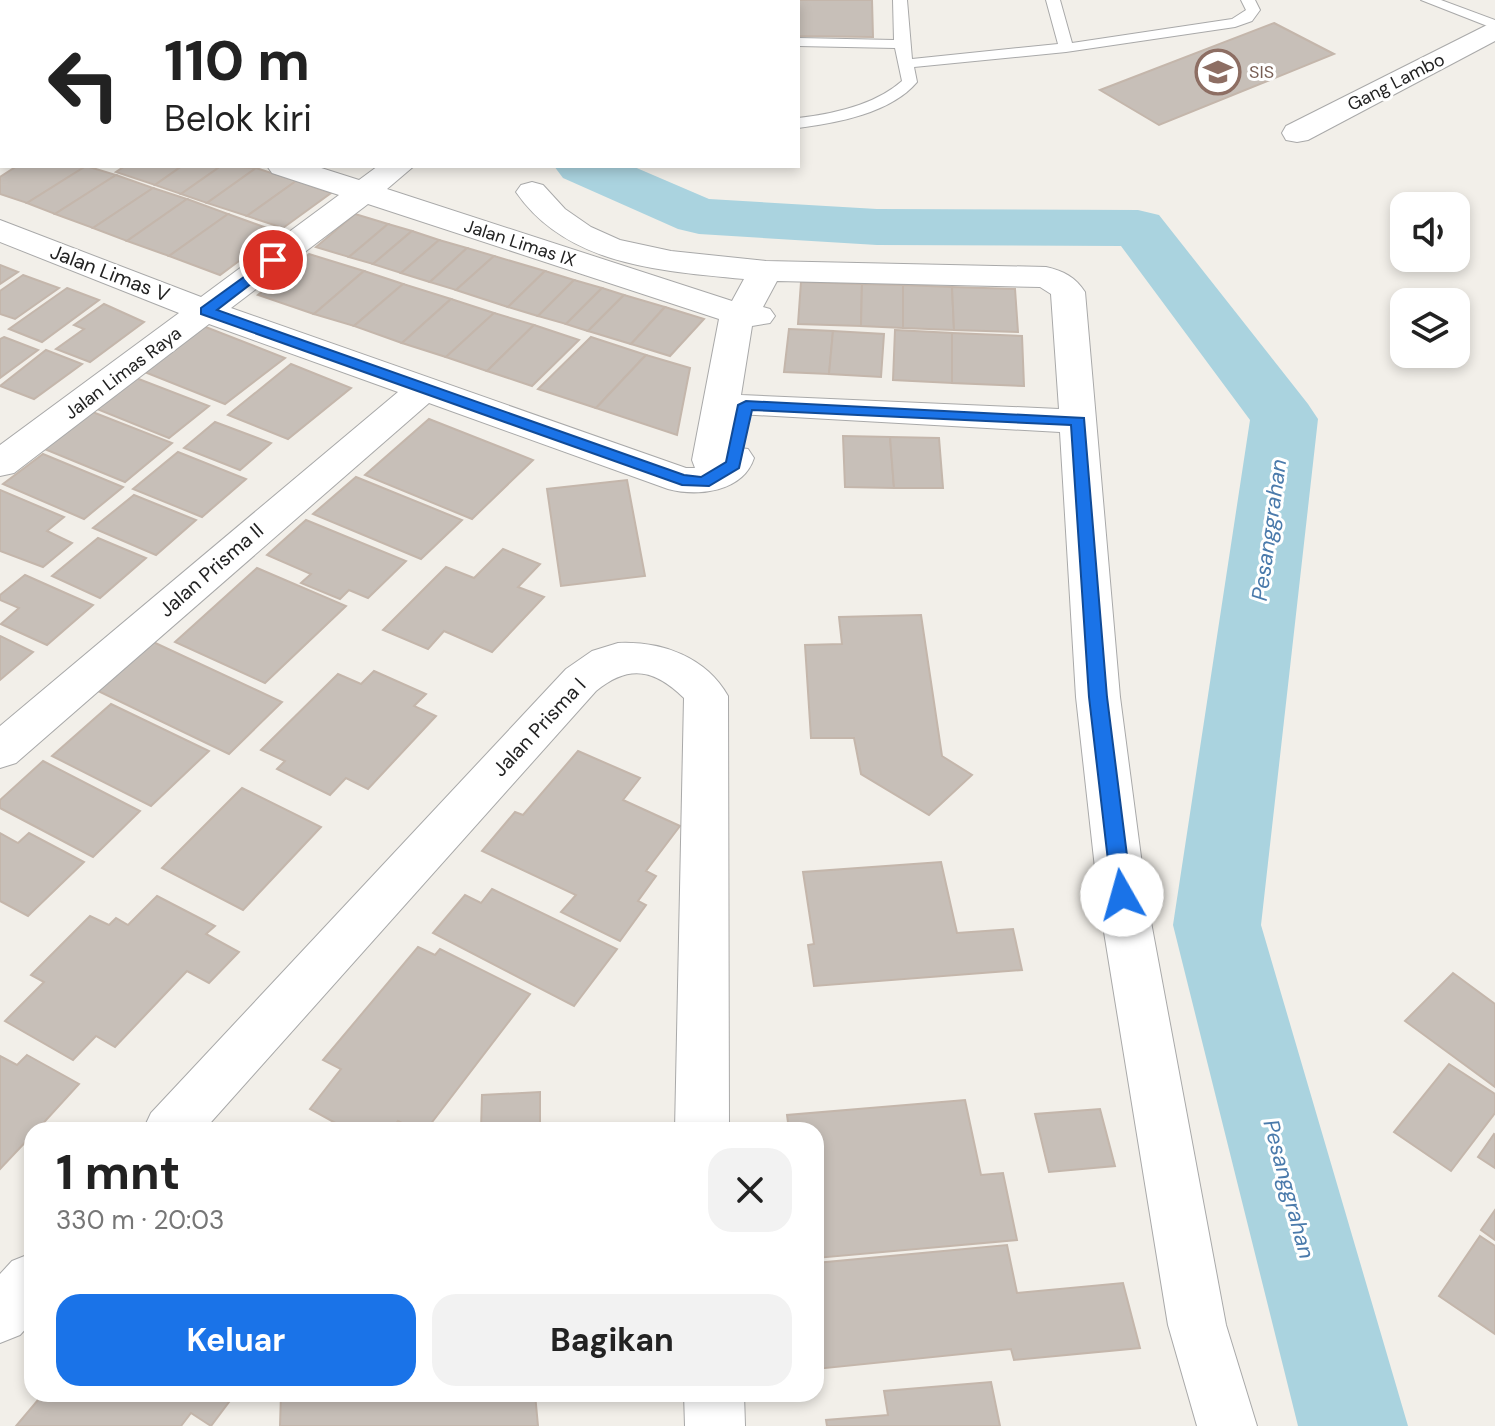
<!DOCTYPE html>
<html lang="id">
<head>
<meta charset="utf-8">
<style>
	body { margin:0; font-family:"DM Sans",sans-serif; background:#f2f2f2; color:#222; height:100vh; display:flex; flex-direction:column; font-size:30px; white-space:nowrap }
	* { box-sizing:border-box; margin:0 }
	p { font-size:26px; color:#767676 }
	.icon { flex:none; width:44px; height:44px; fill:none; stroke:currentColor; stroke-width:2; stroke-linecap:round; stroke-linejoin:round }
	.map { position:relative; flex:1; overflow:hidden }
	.side { position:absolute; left:24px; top:1122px; width:800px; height:280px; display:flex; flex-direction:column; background:#fff; border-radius:24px; box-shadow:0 4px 12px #0003 }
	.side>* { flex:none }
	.hud { position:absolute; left:0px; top:0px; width:800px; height:168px; box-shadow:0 4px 12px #0003; background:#fff; color:#222; overflow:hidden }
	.controls { position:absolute; left:1390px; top:192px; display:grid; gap:16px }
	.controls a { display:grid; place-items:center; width:80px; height:80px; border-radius:16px; background:#fff; box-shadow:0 4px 12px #0003; font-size:40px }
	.pin { position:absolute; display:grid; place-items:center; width:68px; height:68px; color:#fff; margin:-34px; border:4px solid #fff; border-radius:50%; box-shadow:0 2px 8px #0007 }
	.me { position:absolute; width:88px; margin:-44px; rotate:353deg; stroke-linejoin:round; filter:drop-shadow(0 0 6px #0008) }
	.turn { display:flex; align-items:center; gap:28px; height:168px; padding:0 32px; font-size:36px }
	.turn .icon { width:104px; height:104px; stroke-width:2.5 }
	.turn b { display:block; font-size:56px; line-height:68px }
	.round { display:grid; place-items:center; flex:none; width:84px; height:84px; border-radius:24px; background:#f2f2f2 }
	.summary { display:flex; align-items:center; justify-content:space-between; height:136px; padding:0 32px }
	h1 { font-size:48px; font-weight:700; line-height:60px }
	.button { display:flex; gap:16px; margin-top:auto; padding:16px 32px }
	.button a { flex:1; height:92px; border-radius:24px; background:#1a73e8; color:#fff; font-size:32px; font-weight:700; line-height:92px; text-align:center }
	.button a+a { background:#f2f2f2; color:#222 }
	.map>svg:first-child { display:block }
</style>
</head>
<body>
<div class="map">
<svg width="1495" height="1426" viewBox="0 0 1495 1426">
	<rect width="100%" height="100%" fill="#f2efe9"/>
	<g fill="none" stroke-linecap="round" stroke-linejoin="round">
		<g fill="#aad3df" fill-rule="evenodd">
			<rect x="622" y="0" width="50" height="2"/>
			<path d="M554 166H632L709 199 877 209 1138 210 1159 215 1308 404 1318 419 1261 925 1408 1426H1298L1173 925 1250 420 1121 246 877 245 699 234 678 229 563 178Z"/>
		</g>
	</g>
	<g fill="#c7bfb8" stroke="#c4b6ab" stroke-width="2">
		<path d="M737 0H872L873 37 798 36V2Z"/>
		<path d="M1274 23 1334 54 1159 125 1100 90Z"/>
		<path d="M17 166H86L27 203 0 194V177Z"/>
		<path d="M86 166 116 175 55 214 27 203Z"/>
		<path d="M125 166H182L155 185 116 172Z"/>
		<path d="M182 166H221L181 194 155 185Z"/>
		<path d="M221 166 256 168 207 203 181 194Z"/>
		<path d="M256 168 296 181 247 216 207 203Z"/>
		<path d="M116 175 153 188 93 228 55 214Z"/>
		<path d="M296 181 331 193 283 228 247 216Z"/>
		<path d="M153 188 187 199 127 241 93 228Z"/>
		<path d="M187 199 228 214 169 256 127 241Z"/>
		<path d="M228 214 278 232 220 275 169 256Z"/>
		<path d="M355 214 388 224 349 257 316 247Z"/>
		<path d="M388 224 412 231 373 264 349 257Z"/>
		<path d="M412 231 439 240 401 273 373 264Z"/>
		<path d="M439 240 467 248 430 282 401 273Z"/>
		<path d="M467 248 494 256 456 290 430 282Z"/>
		<path d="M309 254 364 271 314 314 258 295Z"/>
		<path d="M494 256 545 271 508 307 456 290Z"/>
		<path d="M0 265 18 272 0 284Z"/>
		<path d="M364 271 403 284 354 326 314 314Z"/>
		<path d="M545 271 574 280 538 316 508 307Z"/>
		<path d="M23 275 59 288 15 319 0 314V291Z"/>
		<path d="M574 280 602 288 566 324 538 316Z"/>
		<path d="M801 282 862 284 861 326 798 324Z"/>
		<path d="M403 284 451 299 402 343 354 326Z"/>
		<path d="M862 284 903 285V328L861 326Z"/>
		<path d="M903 285 952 287 954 330 903 328Z"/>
		<path d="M952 287 1015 289 1018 332 954 330Z"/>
		<path d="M67 288 99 300 42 342 9 329Z"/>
		<path d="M602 288 624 295 588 331 566 324Z"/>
		<path d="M624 295 665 307 631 344 588 331Z"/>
		<path d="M451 299 494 313 446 357 402 343Z"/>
		<path d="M104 304 144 322 90 362 56 349 84 329 74 325Z"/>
		<path d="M665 307 704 319 670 356 631 344Z"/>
		<path d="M494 313 534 325 487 371 446 357Z"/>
		<path d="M534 325 579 340 532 386 487 371Z"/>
		<path d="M203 326 285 358 225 404 142 371Z"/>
		<path d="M789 329 833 331 829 374 784 372Z"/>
		<path d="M895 330 952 333V383L893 380Z"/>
		<path d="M833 331 884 334 881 377 829 374Z"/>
		<path d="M952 333 1022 336 1024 386 952 383Z"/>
		<path d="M4 337 38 350 0 378V339Z"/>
		<path d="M591 337 646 355 596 408 538 389Z"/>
		<path d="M46 350 82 364 34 399 0 386Z"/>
		<path d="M646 355 690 368 677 435 596 408Z"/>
		<path d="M291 364 351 388 288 439 228 415Z"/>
		<path d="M136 378 209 406 169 438 97 409Z"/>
		<path d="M90 411 172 443 125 482 42 448Z"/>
		<path d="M429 419 533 460 472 519 365 475Z"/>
		<path d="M215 422 271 443 240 470 184 448Z"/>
		<path d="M843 436 890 437 894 488 845 487Z"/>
		<path d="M890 437 939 438 943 488H894Z"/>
		<path d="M178 452 246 479 202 517 133 489Z"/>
		<path d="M43 454 123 487 84 519 3 484Z"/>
		<path d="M356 477 462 520 421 559 313 514Z"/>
		<path d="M627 480 645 576 561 586 547 489Z"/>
		<path d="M0 490 64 517 47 531 72 543 43 567 0 551Z"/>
		<path d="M134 495 196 520 156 555 93 528Z"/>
		<path d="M306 520 406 561 368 598 349 590 340 599 301 583 311 574 267 555Z"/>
		<path d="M98 538 146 558 100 598 52 576Z"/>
		<path d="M503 549 540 564 518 587 544 597 492 652 444 631 428 649 383 630 446 567 474 578Z"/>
		<path d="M257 568 346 606 265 683 175 642Z"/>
		<path d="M25 575 61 591 93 605 47 645 1 624 19 608 0 600V595Z"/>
		<path d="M921 615 942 756 972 775 929 815 861 774 854 738H811L805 645 842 644 839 617Z"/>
		<path d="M0 636 33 652 0 680Z"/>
		<path d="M151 641 282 702 229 754 96 690Z"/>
		<path d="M374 671 426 694 414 706 436 716 368 789 346 778 330 795 277 769 285 761 261 750 338 674 361 684Z"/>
		<path d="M111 704 209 751 151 806 52 756Z"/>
		<path d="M578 751 640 778 623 800 680 826 646 871 656 876 638 901 646 905 620 941 561 912 576 895 482 851 515 812 523 815Z"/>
		<path d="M43 761 140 811 93 857 0 808V800Z"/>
		<path d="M242 788 321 827 243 910 162 868Z"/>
		<path d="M0 833 18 843 29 833 84 862 28 916 0 901Z"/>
		<path d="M941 862 957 933 1013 929 1022 970 814 986 808 945 814 944 803 872Z"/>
		<path d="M492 889 617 949 574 1006 433 933 465 895 481 903Z"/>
		<path d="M157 896 215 926 206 934 239 952 209 983 187 971 115 1047 96 1036 73 1060 5 1021 44 982 31 975 90 916 109 925 116 918 128 925Z"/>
		<path d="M418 947 435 955 440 949 530 994 426 1130H416L398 1121 391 1130H348L310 1109 341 1069 323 1060Z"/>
		<path d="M1453 973 1495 1004V1087L1405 1021Z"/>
		<path d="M27 1055 79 1084 37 1130H32V1135L0 1169V1056L17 1065Z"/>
		<path d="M1449 1064 1495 1094V1113L1451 1171 1394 1132Z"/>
		<path d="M540 1092V1130H481L482 1095Z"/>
		<path d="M965 1100 981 1175 1003 1173 1017 1240 816 1258V1130H789L787 1115Z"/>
		<path d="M1100 1109 1115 1166 1049 1172 1035 1114Z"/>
		<path d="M1494 1134 1495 1135V1168L1478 1157Z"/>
		<path d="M1495 1210V1240L1481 1230Z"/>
		<path d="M1480 1236 1495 1246V1334L1439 1296Z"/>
		<path d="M1007 1245 1017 1293 1123 1283 1140 1348 1014 1360 1011 1349 816 1369V1263Z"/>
		<path d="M991 1382 1000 1426H827L826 1420 888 1415 884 1391Z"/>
		<path d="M43 1394H235L211 1426 191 1413 181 1426H16Z"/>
		<path d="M281 1394H535L538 1426H280Z"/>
	</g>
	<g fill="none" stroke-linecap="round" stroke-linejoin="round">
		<g stroke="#a9a9a9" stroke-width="2">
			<g id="lane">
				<rect x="711" y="0" width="14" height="2"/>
				<path d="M893 0H907L912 59 1058 44 1046 0H1060L1072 43 1232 19 1246 10 1241 0H1255L1260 10 1252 21 1235 27 1066 52 914 67 917 82C891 113 837 123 798 128V118C833 114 875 105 902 81L895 48 798 46V38L894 40Z"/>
				<path d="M1421 0H1441L1495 20V29Z"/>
			</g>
		</g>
		<g stroke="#a9a9a9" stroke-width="2">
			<g id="street">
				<rect x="162" y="0" width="28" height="2"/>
				<path d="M1495 21V41L1308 140 1297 142 1286 140 1282 133 1286 126Z"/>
				<path d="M267 166H315L359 180 378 166H414L387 189 732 301 744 279C662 271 567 266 516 192L521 185 532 182 543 185 565 209 591 227 620 240 671 251 766 261 1046 267C1064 271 1075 277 1085 292L1120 697 1146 895 1226 1325 1257 1426H1197L1168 1325 1098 895 1076 697 1060 432 738 414 732 447 748 449 754 458C743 492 698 497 668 489L429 403 16 763 0 768V726L398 392 209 324 14 473 0 476V445L179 313 0 242V220L201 297 339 195 272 173ZM368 204 719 319 692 460 695 468H686L231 308ZM777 281 1040 287 1051 294 1059 409 741 395 752 326 770 323 775 316 770 309 763 307Z"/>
				<path d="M618 643C662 641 706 657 728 696L729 1130H675L684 698C654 669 629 664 596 691L204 1130H143L151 1113 566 669 592 651Z"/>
				<path d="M32 1253V1322L20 1335 0 1343V1274L12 1261Z"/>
				<path d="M684 1394H744L745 1426H685Z"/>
			</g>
		</g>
		<use href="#lane" fill="#fff" fill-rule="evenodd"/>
		<use href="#street" fill="#fff" fill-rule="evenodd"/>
	</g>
	<path fill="#1a73e8" stroke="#114b97" stroke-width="2" d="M273 256 280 260 278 263 217 310 684 475 701 477 726 462 738 405 746 401 1084 418 1107 697 1132 895 1129 900H1115L1112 895 1089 697 1071 425 752 410 739 468 709 486 682 485 201 314V308Z"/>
	<defs>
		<g id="school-ring" transform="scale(2.3)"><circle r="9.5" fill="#fff" stroke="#8d6e63" stroke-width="1.5"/><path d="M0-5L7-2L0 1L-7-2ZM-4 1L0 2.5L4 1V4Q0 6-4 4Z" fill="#8d6e63"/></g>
	</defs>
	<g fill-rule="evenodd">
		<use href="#school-ring" x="1218" y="72"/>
	</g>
	<g text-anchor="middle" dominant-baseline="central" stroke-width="6" stroke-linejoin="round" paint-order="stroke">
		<g font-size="18" fill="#785e54" stroke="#fff" text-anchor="start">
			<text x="1249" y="72">SIS</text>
		</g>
		<g font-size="18" fill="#222" stroke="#fff">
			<text transform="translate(1396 82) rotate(-27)">Gang Lambo</text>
			<text transform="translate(520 243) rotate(18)">Jalan Limas IX</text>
			<text transform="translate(123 373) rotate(-37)">Jalan Limas Raya</text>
		</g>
		<g font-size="20" fill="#222" stroke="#fff">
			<text transform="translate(110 273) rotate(21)">Jalan Limas V</text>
			<text transform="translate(211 570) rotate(-41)">Jalan Prisma II</text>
			<text transform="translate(539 727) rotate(-47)">Jalan Prisma I</text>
		</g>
		<g font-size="22" font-style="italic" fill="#4a7aab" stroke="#fff">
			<text transform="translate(1269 530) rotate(-82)">Pesanggrahan</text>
			<text transform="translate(1289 1189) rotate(75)">Pesanggrahan</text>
		</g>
	</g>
</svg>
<div class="controls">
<a><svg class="icon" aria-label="sound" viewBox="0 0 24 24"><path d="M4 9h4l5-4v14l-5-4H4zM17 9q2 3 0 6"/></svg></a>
<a><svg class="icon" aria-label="layers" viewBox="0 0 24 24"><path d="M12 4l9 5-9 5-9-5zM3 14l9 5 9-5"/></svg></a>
</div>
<div class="pin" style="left:273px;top:260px;background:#d93025"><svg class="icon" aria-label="arrive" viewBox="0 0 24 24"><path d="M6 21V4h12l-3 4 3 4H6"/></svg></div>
<svg class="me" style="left:1122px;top:895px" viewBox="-20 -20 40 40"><circle r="19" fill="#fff"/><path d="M0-13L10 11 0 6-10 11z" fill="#1a73e8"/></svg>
<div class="hud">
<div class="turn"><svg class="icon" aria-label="left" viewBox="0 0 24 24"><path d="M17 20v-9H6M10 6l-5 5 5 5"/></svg><div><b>110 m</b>Belok kiri</div></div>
</div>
<section class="side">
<div class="summary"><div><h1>1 mnt</h1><p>330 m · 20:03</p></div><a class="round"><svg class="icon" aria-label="close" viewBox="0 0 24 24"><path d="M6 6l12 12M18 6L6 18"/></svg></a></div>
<div class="button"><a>Keluar</a><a>Bagikan</a></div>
</section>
</div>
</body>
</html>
